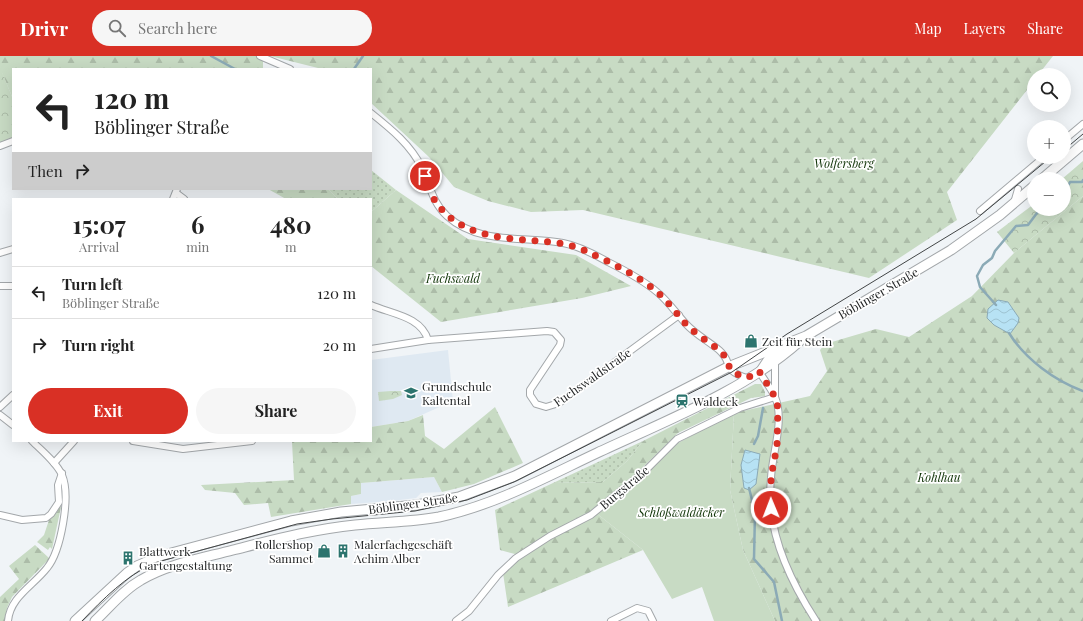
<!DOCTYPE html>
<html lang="en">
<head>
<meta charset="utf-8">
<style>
	body { margin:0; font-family:"Playfair Display",serif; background:#f6f6f6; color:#222; height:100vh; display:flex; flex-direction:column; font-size:15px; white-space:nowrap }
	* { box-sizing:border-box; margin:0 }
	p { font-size:13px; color:#767676 }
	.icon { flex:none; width:22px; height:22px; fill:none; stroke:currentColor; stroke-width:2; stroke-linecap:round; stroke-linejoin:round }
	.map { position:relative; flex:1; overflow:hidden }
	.details { position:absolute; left:12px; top:142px; width:360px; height:244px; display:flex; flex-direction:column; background:#fff; border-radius:0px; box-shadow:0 4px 16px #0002 }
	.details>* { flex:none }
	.hud { position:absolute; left:12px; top:12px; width:360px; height:122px; border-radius:0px; box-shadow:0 4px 16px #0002; background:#fff; color:#222; overflow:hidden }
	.buttons { position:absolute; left:1027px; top:12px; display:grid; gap:8px }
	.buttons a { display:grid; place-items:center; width:44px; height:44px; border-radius:50%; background:#fff; box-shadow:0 4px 16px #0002; font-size:20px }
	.pin { position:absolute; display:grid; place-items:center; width:34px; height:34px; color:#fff; margin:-17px; border:2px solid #fff; border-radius:50%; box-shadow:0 1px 4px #0007 }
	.me { position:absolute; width:44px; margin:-22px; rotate:359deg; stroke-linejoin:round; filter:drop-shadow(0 0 3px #0008) }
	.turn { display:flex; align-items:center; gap:14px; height:84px; padding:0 16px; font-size:18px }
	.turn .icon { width:52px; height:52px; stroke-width:2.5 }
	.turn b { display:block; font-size:28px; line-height:34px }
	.then { display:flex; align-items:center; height:38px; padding:0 16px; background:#0003; gap:8px; font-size:15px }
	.eta { display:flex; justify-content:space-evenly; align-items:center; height:68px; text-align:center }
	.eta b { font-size:24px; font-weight:700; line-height:28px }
	.action { display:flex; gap:8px; margin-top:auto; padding:8px 16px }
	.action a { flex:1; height:46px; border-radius:24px; background:#d93025; color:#fff; font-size:16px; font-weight:700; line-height:46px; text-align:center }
	.action a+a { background:#f6f6f6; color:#222 }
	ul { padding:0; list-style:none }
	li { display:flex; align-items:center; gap:12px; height:52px; padding:0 16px; border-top:1px solid #e0e0e0 }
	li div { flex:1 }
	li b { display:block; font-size:15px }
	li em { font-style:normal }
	header { display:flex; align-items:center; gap:24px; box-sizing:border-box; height:56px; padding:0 20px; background:#d93025; color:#fff }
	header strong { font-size:19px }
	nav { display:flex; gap:22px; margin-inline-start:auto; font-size:14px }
	.search { width:280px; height:36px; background:#f6f6f6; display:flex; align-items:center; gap:10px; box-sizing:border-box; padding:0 14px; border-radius:22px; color:#767676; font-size:15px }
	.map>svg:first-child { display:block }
</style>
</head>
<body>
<header>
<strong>Drivr</strong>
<div class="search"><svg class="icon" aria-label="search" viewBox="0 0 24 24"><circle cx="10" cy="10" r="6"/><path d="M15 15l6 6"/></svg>Search here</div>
<nav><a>Map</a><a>Layers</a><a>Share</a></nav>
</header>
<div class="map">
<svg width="1083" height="565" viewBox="0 0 1083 565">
	<defs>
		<pattern id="grass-dots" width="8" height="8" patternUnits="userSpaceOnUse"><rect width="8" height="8" fill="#c8dbc4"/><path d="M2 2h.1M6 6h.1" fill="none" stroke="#acbca8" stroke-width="1.8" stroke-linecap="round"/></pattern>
		<pattern id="forest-firs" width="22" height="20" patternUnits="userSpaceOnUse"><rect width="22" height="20" fill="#c8dbc4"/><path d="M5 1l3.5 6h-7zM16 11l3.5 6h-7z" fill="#acbca8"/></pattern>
		<pattern id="park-crowns" width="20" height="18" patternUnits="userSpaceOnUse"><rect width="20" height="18" fill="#c8dbc4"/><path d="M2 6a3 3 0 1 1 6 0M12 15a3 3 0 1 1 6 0" fill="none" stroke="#acbca8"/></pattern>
		<pattern id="water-waves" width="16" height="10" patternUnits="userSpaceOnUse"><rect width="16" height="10" fill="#b7e2f4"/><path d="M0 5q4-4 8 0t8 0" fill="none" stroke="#9dc2d1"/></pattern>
	</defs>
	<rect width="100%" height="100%" fill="#f0f4f7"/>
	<g fill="#dfe9f2">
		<path d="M448 294 453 345 408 365 371 371V304Z"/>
		<path d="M434 421 442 436 421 437 416 442 392 445 351 448V440L361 438V427Z"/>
	</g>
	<g fill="url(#grass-dots)">
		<path d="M371 114 396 134 371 156V143H338L328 133H371Z"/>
		<path d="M643 385 627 405 603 426 553 427Z"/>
	</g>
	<g fill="url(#forest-firs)">
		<path d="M0 0H263V13H13V43L2 17H0Z"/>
		<path d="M270 0H1053L1038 19H1034V25L947 136 957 164 869 222 583 154 531 156 488 145 454 131 429 101 371 47V13H322Z"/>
		<path d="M268 133H328L338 143H286Z"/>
		<path d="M396 134 468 183 576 199 631 230 582 242 441 266 371 210V156Z"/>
		<path d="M1083 140V565H775L743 494 730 434 734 357 810 340 827 315 820 294 825 288 876 273 909 281 972 240 1014 197Z"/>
		<path d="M755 328H761L765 336V340L751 342 678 377 596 457 643 494 508 551 503 517 515 498 500 494 495 454 553 427 603 426 627 405 643 385Z"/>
		<path d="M495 351 523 407 474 428 442 436 434 421 361 427V438L351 440V448L271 461 268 447 244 449 235 437 205 434 201 429 294 424 292 386 371 385V371L408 365 423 359 425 380 444 393Z"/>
		<path d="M59 450 61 451 52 493 50 491 48 494 37 486 44 479 49 464Z"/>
		<path d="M35 489 49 502 52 497 50 502 12 541 7 552 5 565H0V541L19 523 9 510Z"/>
	</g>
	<g fill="url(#park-crowns)">
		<path d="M2 16 13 43V85L0 90V17Z"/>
		<path d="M1083 105V140L1014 197 997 176 1034 148V153H1064V123H1062Z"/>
		<path d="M391 335H401L402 339 393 343 379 345 378 336Z"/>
	</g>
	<path fill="#c8dbc4" d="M734 357 730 434 743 494 775 565H714L702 531 672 543 643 494 596 457 610 447 678 387Z"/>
	<g fill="url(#water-waves)" stroke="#8baab6">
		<path d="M998 244 1008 246 1019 262 1018 267 1010 278 994 269 987 262 988 253Z"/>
		<path d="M745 394 760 398 756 428 749 434 744 432 741 409Z"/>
	</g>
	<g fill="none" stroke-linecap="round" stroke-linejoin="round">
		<g stroke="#8baab6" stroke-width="2.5">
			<path d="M211 0 235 13"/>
			<path d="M354 13 363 0"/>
			<path d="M1064 134H1066L1070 126H1082L1083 124"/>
			<path d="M996 249 980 231 977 220 983 209 992 202 995 195 1016 170 1028 169 1040 153"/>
			<path d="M1009 277C1025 303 1055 325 1083 335"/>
			<path d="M754 388 758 380 763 352"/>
			<path d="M749 432 755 456 754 503 774 526 782 565"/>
		</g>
		<g stroke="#a3a7aa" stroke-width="8">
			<g id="minor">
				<path d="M260 0 290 13"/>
				<path d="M371 57C391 73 411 89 422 112 430 129 432 146 447 160 479 189 525 180 563 187 579 190 594 198 608 206 624 214 643 224 657 236 668 245 676 257 686 268 695 278 708 285 719 294 734 307 721 314 747 322"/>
				<path d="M1064 84 1083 68"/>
				<path d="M0 90 13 85"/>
				<path d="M176 137 184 143"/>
				<path d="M173 143 177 133"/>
				<path d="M1014 147 1018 133"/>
				<path d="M980 155 1044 101"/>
				<path d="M0 197 13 193"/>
				<path d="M0 230H13"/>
				<path d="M371 249C391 258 421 260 428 284"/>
				<path d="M371 293 428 284 547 275 554 276 561 284 560 289 530 334V339L536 348 546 351 559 347 679 259"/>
				<path d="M780 293 767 303 759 315C764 324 771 332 775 341 785 364 772 398 771 422 770 432 770 443 771 453 775 493 794 531 816 565"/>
				<path d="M775 341V304"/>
				<path d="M0 351 13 339"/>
				<path d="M0 359 13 369"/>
				<path d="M133 385 183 393 252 385"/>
				<path d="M54 407 74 385"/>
				<path d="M0 459 22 464 46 462 51 458 59 446 58 429 62 417"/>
				<path d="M8 565C10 541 33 530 47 512 61 495 71 440 62 419 56 406 42 395 32 385"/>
				<path d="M456 565 469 555 498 519 516 502 550 480 591 459 645 415 677 383 740 352 775 341"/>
				<path d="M611 565 637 552 648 555 653 565"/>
			</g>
		</g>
		<g stroke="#a3a7aa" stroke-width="11">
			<g id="secondary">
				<path d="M1042 123 1083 88"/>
				<path d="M75 565 127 517 137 510 160 500 291 465 341 456 417 449 459 441 515 420 728 311 806 280 951 194 1000 159 1034 130"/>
				<path d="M95 565C110 551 123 534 141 524 168 508 203 502 233 494 273 484 314 473 355 469 383 466 412 466 439 461 495 449 546 421 597 397 663 366 746 334 800 285"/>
			</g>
		</g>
		<use href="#minor" stroke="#fff" stroke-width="6"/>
		<use href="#secondary" stroke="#fff" stroke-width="9"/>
		<g stroke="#424546" stroke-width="1">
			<path d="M1064 94 1083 78"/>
			<path d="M82 565C104 542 125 521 154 507L297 468 332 463 415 455 443 449 467 444 514 426 732 316 787 278 976 163 1051 101"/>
		</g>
	</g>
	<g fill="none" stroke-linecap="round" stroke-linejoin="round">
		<path stroke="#d93025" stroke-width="7" stroke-dasharray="0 12.6" d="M425 120C428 128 430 136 434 143 457 180 500 182 539 185 555 186 571 188 586 195 609 206 638 219 657 236 668 245 676 257 685 267 695 278 708 285 719 294 734 307 721 314 747 322L759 315 775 341 778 352 777 390 771 421V452"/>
	</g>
	<defs>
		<g id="shop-bare" transform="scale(1.08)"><path d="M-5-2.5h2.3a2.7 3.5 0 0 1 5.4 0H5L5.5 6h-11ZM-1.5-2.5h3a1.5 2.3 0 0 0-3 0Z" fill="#2c746e" stroke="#fff" stroke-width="2.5" paint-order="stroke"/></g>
		<g id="school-bare" transform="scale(1.08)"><path d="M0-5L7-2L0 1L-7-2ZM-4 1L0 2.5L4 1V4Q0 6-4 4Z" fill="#2c746e" stroke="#fff" stroke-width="2.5" paint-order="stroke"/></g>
		<g id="station-bare" transform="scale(1.08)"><path d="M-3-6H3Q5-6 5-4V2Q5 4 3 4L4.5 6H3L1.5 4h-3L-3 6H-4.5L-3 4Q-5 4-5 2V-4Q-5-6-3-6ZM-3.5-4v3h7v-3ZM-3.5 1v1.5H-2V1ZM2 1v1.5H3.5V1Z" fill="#2c746e" stroke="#fff" stroke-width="2.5" paint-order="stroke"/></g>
		<g id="building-bare" transform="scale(1.08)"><path d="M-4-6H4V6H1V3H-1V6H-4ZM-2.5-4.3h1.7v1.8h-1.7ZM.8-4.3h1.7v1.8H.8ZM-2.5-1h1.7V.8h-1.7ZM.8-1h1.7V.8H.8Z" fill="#2c746e" stroke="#fff" stroke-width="2.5" paint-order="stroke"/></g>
	</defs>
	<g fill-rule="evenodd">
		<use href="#shop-bare" x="751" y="285"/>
		<use href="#school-bare" x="411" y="337"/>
		<use href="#station-bare" x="682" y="345"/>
		<use href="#shop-bare" x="324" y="495"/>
		<use href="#building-bare" x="343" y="495"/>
		<use href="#building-bare" x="128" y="502"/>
	</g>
	<g text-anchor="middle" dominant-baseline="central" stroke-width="3.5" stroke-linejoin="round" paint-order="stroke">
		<g font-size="12" font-style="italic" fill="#103407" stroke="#fff">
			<text x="844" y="107">Wolfersberg</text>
			<text x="453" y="222">Fuchswald</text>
			<text x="939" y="421">Kohlhau</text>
			<text x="681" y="456">Schloßwaldäcker</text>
		</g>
		<g font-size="12" fill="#242627" stroke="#fff">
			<text transform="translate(878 237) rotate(-30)">Böblinger Straße</text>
			<text transform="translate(592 321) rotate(-35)">Fuchswaldstraße</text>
			<text transform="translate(624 431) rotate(-40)">Burgstraße</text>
			<text transform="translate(413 447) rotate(-8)">Böblinger Straße</text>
		</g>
		<g font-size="12" fill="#242627" stroke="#fff" text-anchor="start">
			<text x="762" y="285">Zeit für Stein</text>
			<text x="422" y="330">Grundschule<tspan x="422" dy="14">Kaltental</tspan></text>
			<text x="693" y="345">Waldeck</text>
			<text x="313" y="488" text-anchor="end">Rollershop<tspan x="313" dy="14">Sammet</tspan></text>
			<text x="354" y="488">Malerfachgeschäft<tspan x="354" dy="14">Achim Alber</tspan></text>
			<text x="139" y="495">Blattwerk<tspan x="139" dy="14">Gartengestaltung</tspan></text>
		</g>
	</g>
</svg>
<div class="buttons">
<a><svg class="icon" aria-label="search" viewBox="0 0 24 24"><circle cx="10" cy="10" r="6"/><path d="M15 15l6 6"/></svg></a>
<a>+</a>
<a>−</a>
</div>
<div class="pin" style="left:425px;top:120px;background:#d93025"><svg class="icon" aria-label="arrive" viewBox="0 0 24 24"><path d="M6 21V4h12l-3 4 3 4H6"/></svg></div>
<svg class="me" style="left:771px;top:452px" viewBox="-20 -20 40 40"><circle r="17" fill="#d93025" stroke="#fff" stroke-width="3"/><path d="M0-11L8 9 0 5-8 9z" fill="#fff"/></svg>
<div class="hud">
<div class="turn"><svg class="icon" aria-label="left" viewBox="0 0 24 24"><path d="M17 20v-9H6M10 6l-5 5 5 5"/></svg><div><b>120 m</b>Böblinger Straße</div></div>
<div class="then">Then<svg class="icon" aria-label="right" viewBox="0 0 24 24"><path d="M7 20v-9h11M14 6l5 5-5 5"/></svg></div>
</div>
<section class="details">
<div class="eta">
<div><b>15:07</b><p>Arrival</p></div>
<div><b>6</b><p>min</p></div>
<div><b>480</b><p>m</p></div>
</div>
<ul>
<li><svg class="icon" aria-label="left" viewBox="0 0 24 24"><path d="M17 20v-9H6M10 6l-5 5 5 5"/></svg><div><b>Turn left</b><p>Böblinger Straße</p></div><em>120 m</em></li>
<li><svg class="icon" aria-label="right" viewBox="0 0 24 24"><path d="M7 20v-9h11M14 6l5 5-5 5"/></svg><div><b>Turn right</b></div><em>20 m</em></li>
</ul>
<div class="action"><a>Exit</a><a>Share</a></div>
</section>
</div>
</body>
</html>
